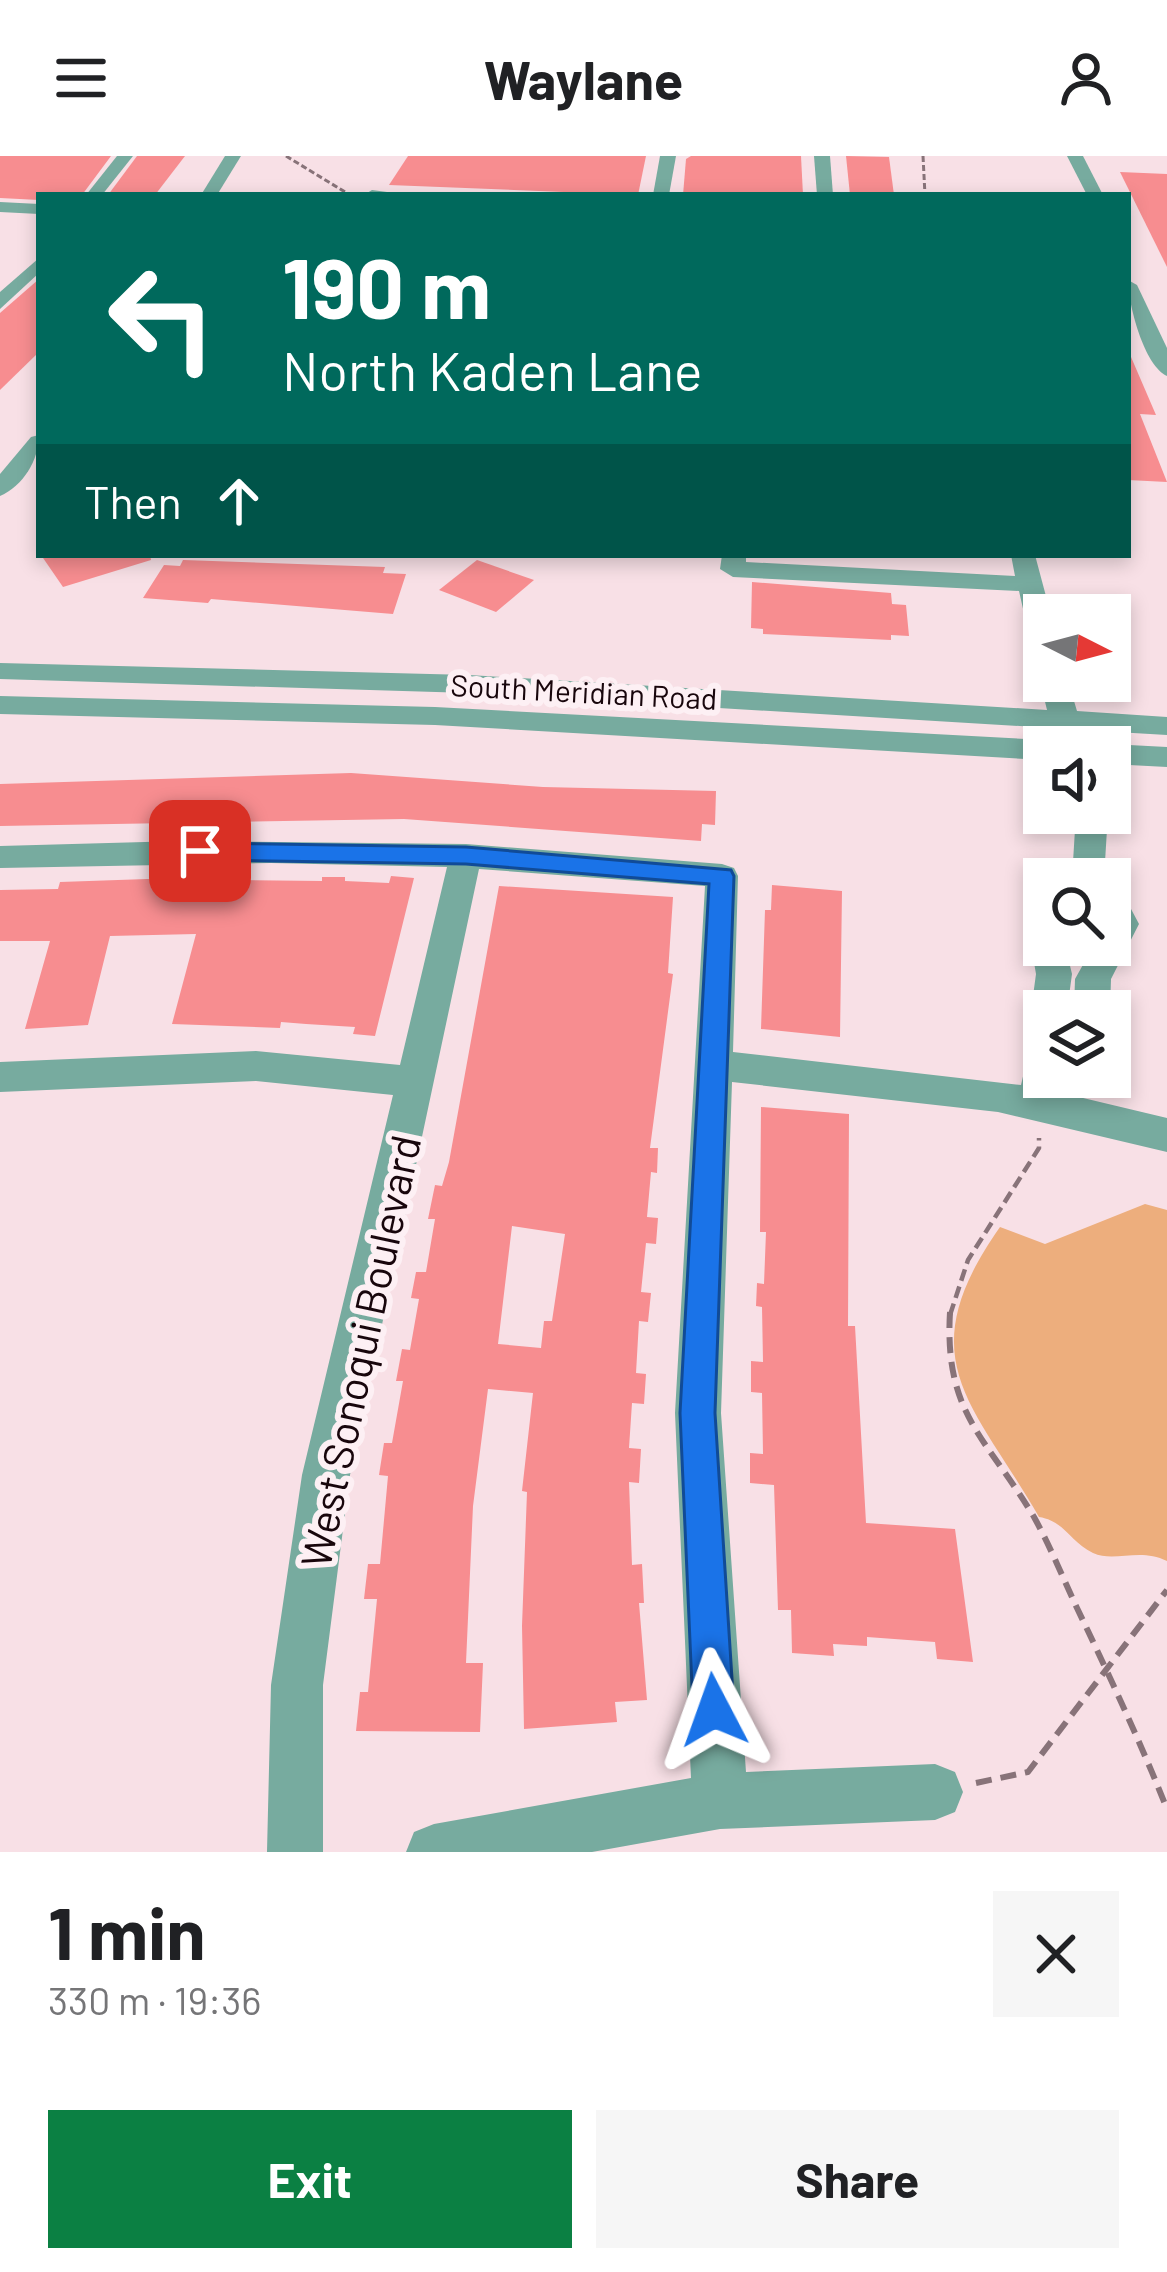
<!DOCTYPE html>
<html lang="en">
<head>
<meta charset="utf-8">
<style>
	body { margin:0; font-family:Barlow,sans-serif; background:#f6f6f6; color:#202124; height:100vh; display:flex; flex-direction:column; font-size:45px; white-space:nowrap }
	* { box-sizing:border-box; margin:0 }
	p { font-size:39px; color:#757577 }
	.icon { flex:none; width:66px; height:66px; fill:none; stroke:currentColor; stroke-width:2; stroke-linecap:round; stroke-linejoin:round }
	.map { position:relative; height:1696px; overflow:hidden }
	.side { display:flex; flex-direction:column; background:#fff; flex:1 }
	.side>* { flex:none }
	.guide { position:absolute; left:36px; top:36px; width:1095px; height:366px; border-radius:0px; box-shadow:0 6px 18px #0003; background:#00695c; color:#fff; overflow:hidden }
	.needle { width:78px; rotate:96deg }
	.controls { position:absolute; left:1023px; top:438px; display:grid; gap:24px }
	.controls a { display:grid; place-items:center; width:108px; height:108px; border-radius:0px; background:#fff; box-shadow:0 6px 18px #0003; font-size:60px }
	.pin { position:absolute; display:grid; place-items:center; width:102px; height:102px; color:#fff; margin:-51px; border-radius:24px; box-shadow:0 6px 18px #0006 }
	.me { position:absolute; width:132px; margin:-66px; rotate:356deg; stroke-linejoin:round; filter:drop-shadow(0 0 9px #0008) }
	.turn { display:flex; align-items:center; gap:42px; height:252px; padding:0 48px; font-size:54px }
	.turn .icon { width:156px; height:156px; stroke-width:2.5 }
	.turn b { display:block; font-size:84px; line-height:102px }
	.then { display:flex; align-items:center; height:114px; padding:0 48px; background:#0003; gap:24px; font-size:45px }
	.round { display:grid; place-items:center; flex:none; width:126px; height:126px; border-radius:0px; background:#f6f6f6 }
	.head { display:flex; align-items:center; justify-content:space-between; height:204px; padding:0 48px }
	h1 { font-size:72px; font-weight:700; line-height:90px }
	.primary-button { display:flex; gap:24px; margin-top:auto; padding:24px 48px }
	.primary-button a { flex:1; height:138px; border-radius:0px; background:#0b8043; color:#fff; font-size:48px; font-weight:700; line-height:138px; text-align:center }
	.primary-button a+a { background:#f6f6f6; color:#202124 }
	header { display:flex; justify-content:space-between; align-items:center; height:156px; padding:0 48px; background:#fff; font-size:54px; font-weight:700 }
	.map>svg:first-child { display:block }
</style>
</head>
<body>
<header><svg class="icon" aria-label="menu" viewBox="0 0 24 24"><path d="M4 6h16M4 12h16M4 18h16"/></svg>Waylane<svg class="icon" aria-label="person" viewBox="0 0 24 24"><circle cx="12" cy="8" r="4"/><path d="M4 21q1-7 8-7t8 7"/></svg></header>
<div class="map">
<svg width="1167" height="1696" viewBox="0 0 1167 1696">
	<rect width="100%" height="100%" fill="#f8e0e6"/>
	<path fill="#edae7d" d="M1145 1048 1167 1054V1405C1139 1391 1115 1407 1093 1397 1070 1386 1065 1365 1039 1361 973 1246 907 1203 1000 1071L1045 1088Z"/>
	<g fill="#f78d90" fill-rule="evenodd">
		<path d="M0 0H111L82 39H39V44L0 42Z"/>
		<path d="M137 0H185L155 39H108Z"/>
		<path d="M408 0H646L638 39 389 29Z"/>
		<path d="M691 0H801L803 39H683L686 3Z"/>
		<path d="M846 0 889 1 894 39H850Z"/>
		<path d="M1120 16 1167 18V111Z"/>
		<path d="M39 123V196L0 234V157Z"/>
		<path d="M1128 194 1156 259 1140 258 1167 326 1128 324Z"/>
		<path d="M41 399H150L151 404 63 431Z"/>
		<path d="M183 404 385 411 383 417 406 418 393 458 211 443 208 447 143 442 164 409 180 410Z"/>
		<path d="M477 404 534 424 496 456 439 434Z"/>
		<path d="M752 426 891 437 892 448 906 449 909 480 891 479V484L763 478V473L751 472Z"/>
		<path d="M351 617 543 631 716 635 715 669 702 668 701 685 404 663 0 670V628Z"/>
		<path d="M391 720 414 722 375 880 353 878 355 871 306 868 281 866 280 872 172 868 196 778 110 780 88 869 25 873 50 785H0V734L58 733 60 726 147 723 322 725V721H345V725L389 727Z"/>
		<path d="M772 729 842 735 840 881 761 873 765 754H771Z"/>
		<path d="M499 730 673 741 668 817 673 818 650 992H658L657 1017 651 1016 647 1061 658 1062 656 1088 646 1087 641 1136 651 1137 648 1166 639 1165 636 1217 646 1218 644 1248 632 1247 629 1292 641 1293 639 1327 629 1326 632 1409 642 1408 644 1447H639L647 1544 615 1546 617 1566 524 1573 522 1470 527 1336 522 1335 533 1237 488 1233 473 1350 466 1507H483L480 1576 356 1575 360 1536H368L377 1443H364L368 1408H380L388 1320 379 1319 384 1287H392L403 1225H396L402 1193 410 1194 419 1143 411 1142 416 1116H426L435 1063H428L435 1029 442 1030 449 1006ZM512 1070 565 1078 552 1165H544L541 1192 498 1188Z"/>
		<path d="M761 951 849 958 848 1170H855L866 1367 955 1373 973 1506 937 1503 935 1486 867 1481V1490L833 1488 834 1500 792 1497 791 1454H778L774 1329 750 1327V1297L763 1298 762 1237 751 1236V1205L763 1206 762 1151 756 1150 757 1127 764 1128 766 1076H760Z"/>
	</g>
	<g fill="none" stroke-linecap="round" stroke-linejoin="round">
		<g stroke="#887379" stroke-width="3" stroke-dasharray="6 3" stroke-linecap="butt">
			<path d="M286 0 350 39"/>
			<path d="M923 0 925 39"/>
		</g>
		<path stroke="#887379" stroke-width="4.5" stroke-dasharray="12 6" stroke-linecap="butt" d="M950 1159 968 1104 1039 992V982"/>
		<g stroke="#887379" stroke-width="6" stroke-dasharray="16 9" stroke-linecap="butt">
			<path d="M950 1156C944 1258 986 1281 1034 1361 1050 1390 1063 1422 1077 1452 1109 1519 1140 1585 1167 1653"/>
			<path d="M976 1627 1028 1616 1167 1434"/>
		</g>
		<g fill="#77ab9f" fill-rule="evenodd">
			<path d="M117 0H133L102 39H86Z"/>
			<path d="M225 0H241L217 39H201Z"/>
			<path d="M660 0H676L669 39H653Z"/>
			<path d="M814 0H830L833 39H817Z"/>
			<path d="M1067 0H1083L1103 39H1087Z"/>
			<path d="M372 34 387 36 389 39H364Z"/>
			<path d="M0 46 39 48V58L0 56Z"/>
			<path d="M39 102V117L0 153V136Z"/>
			<path d="M1128 124 1137 129 1167 192V220C1144 210 1128 148 1128 124Z"/>
			<path d="M39 279C39 304 23 330 0 340V318L31 281Z"/>
			<path d="M722 399H746V406L1015 420 1011 399H1035L1051 459H1044V492L1030 484 1019 435 733 421 720 413Z"/>
			<path d="M0 507 469 519 1047 554 1040 525 1044 519V525H1068L1077 555 1167 561V579L1082 574 1087 591H1057L1052 572 469 537 0 523Z"/>
			<path d="M0 540 435 551 1044 584 1057 591H1044V604L435 569 0 558Z"/>
			<path d="M1110 588 1167 591V611L1110 608V591H1100Z"/>
			<path d="M1076 657H1108L1105 706 1114 723 1110 731V723H1082L1073 706Z"/>
			<path d="M181 685 466 688 722 708 734 712 738 720 733 896 1021 929 1031 886 1044 882V921H1060L1058 936 1167 962V996L998 956 732 926 721 1257 746 1616 935 1608 955 1616 963 1636 955 1656 935 1664 720 1673 592 1696H406L414 1676 434 1668 691 1622 675 1257 705 730 479 713 350 1319 323 1529V1696H267L271 1529 302 1319 393 939 256 925 0 936V906L256 895 400 909 447 711 271 707 0 712V690Z"/>
			<path d="M1110 733 1122 736 1139 768 1111 823 1110 855H1074L1075 823 1094 789H1110Z"/>
			<path d="M1044 777V789H1065L1072 818 1067 855H1044V868L1031 855 1036 818 1031 789Z"/>
		</g>
	</g>
	<path fill="#1a73e8" stroke="#114b97" stroke-width="3" d="M200 687 466 691 731 714 734 720 715 1257 734 1554 728 1568 714 1574 699 1568 693 1554 680 1257 709 728 466 708 200 704 188 695Z"/>
	<g text-anchor="middle" dominant-baseline="central" stroke-width="12" stroke-linejoin="round" paint-order="stroke">
		<g font-size="30" fill="#18060c" stroke="#fdf0f4">
			<text transform="translate(584 535) rotate(3)">South Meridian Road</text>
		</g>
		<g font-size="42" fill="#18060c" stroke="#fdf0f4">
			<text transform="translate(359 1195) rotate(-78)">West Sonoqui Boulevard</text>
		</g>
	</g>
</svg>
<div class="controls">
<a><svg class="needle" viewBox="-14 -14 28 28"><path d="M0-13l5 13h-10z" fill="#e53935"/><path d="M0 13l5-13h-10z" fill="#757577"/></svg></a>
<a><svg class="icon" aria-label="sound" viewBox="0 0 24 24"><path d="M4 9h4l5-4v14l-5-4H4zM17 9q2 3 0 6"/></svg></a>
<a><svg class="icon" aria-label="search" viewBox="0 0 24 24"><circle cx="10" cy="10" r="6"/><path d="M15 15l6 6"/></svg></a>
<a><svg class="icon" aria-label="layers" viewBox="0 0 24 24"><path d="M12 4l9 5-9 5-9-5zM3 14l9 5 9-5"/></svg></a>
</div>
<div class="pin" style="left:200px;top:695px;background:#d93025"><svg class="icon" aria-label="arrive" viewBox="0 0 24 24"><path d="M6 21V4h12l-3 4 3 4H6"/></svg></div>
<svg class="me" style="left:714px;top:1554px" viewBox="-20 -20 40 40"><path d="M0-17L14 15 0 8-14 15z" fill="#1a73e8" stroke="#fff" stroke-width="4"/></svg>
<div class="guide">
<div class="turn"><svg class="icon" aria-label="left" viewBox="0 0 24 24"><path d="M17 20v-9H6M10 6l-5 5 5 5"/></svg><div><b>190 m</b>North Kaden Lane</div></div>
<div class="then">Then<svg class="icon" aria-label="ahead" viewBox="0 0 24 24"><path d="M12 20V5M6 11l6-6 6 6"/></svg></div>
</div>
</div>
<section class="side">
<div class="head"><div><h1>1 min</h1><p>330 m · 19:36</p></div><a class="round"><svg class="icon" aria-label="close" viewBox="0 0 24 24"><path d="M6 6l12 12M18 6L6 18"/></svg></a></div>
<div class="primary-button"><a>Exit</a><a>Share</a></div>
</section>
</body>
</html>
